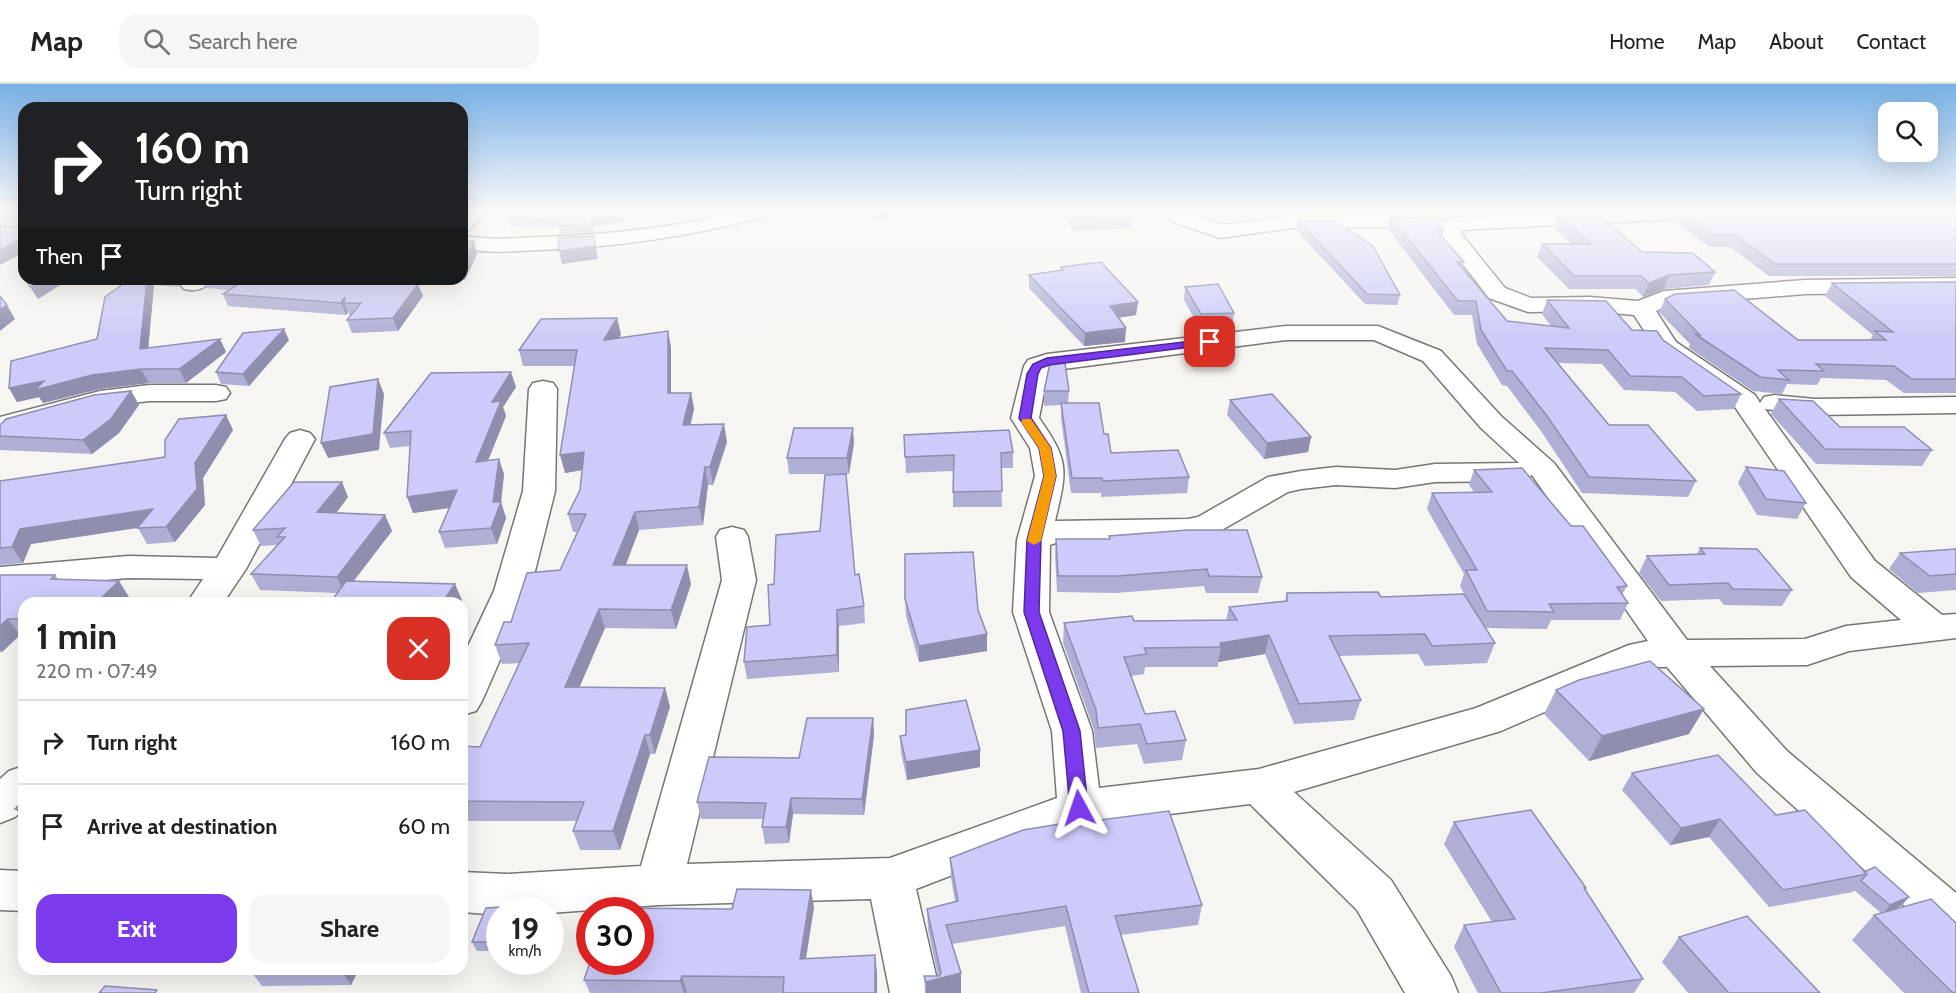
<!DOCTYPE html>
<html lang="en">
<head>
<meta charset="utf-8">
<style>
	body { margin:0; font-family:Cabin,sans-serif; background:#f6f6f6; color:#222; height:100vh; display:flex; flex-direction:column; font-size:22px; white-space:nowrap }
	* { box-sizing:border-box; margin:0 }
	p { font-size:20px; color:#767676 }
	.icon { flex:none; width:33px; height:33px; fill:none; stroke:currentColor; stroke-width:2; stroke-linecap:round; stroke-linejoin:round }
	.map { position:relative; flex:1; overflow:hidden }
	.details { position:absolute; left:18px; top:513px; width:450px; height:378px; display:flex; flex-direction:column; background:#fff; border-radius:18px; box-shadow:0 6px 24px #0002 }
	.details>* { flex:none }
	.top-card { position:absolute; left:18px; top:18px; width:450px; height:183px; border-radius:18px; box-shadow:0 6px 24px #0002; background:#202124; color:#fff; overflow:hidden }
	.controls { position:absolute; left:1878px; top:18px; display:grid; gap:12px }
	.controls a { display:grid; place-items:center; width:60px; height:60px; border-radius:12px; background:#fff; box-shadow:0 6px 24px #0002; font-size:30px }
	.speed { position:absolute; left:486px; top:813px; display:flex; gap:12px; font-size:30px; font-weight:700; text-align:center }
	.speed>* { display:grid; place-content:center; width:78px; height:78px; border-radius:50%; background:#fff; box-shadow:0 6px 24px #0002; line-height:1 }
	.speed small { font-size:15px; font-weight:400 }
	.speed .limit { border:9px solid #d22; background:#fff; color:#111 }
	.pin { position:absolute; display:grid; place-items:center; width:51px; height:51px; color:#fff; margin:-26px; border-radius:12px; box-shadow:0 3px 9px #0006 }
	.me { position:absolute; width:66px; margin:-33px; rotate:355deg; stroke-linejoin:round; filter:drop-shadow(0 0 4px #0008) }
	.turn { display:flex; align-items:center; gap:21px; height:126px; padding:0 18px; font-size:27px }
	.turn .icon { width:78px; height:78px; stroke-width:2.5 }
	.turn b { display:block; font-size:42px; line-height:51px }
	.then { display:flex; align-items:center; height:57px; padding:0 18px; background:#0003; gap:12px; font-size:22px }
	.round { display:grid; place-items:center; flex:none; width:63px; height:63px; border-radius:18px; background:#f6f6f6 }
	.overview { display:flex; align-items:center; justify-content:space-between; height:102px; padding:0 18px }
	h1 { font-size:36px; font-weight:700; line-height:45px }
	.action { display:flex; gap:12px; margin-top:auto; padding:12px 18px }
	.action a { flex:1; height:69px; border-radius:18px; background:#7c3aed; color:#fff; font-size:24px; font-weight:700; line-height:69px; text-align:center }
	.action a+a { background:#f6f6f6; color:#222 }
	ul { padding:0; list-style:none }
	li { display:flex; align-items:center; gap:18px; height:84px; padding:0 18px; border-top:2px solid #e0e0e0 }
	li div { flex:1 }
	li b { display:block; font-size:22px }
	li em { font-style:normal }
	header { display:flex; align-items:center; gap:36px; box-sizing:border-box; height:84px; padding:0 30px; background:#fff; border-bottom:2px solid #e0e0e0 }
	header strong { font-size:28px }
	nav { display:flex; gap:33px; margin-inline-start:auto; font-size:21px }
	.search { width:420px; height:54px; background:#f6f6f6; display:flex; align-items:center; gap:15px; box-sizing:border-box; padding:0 21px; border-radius:18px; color:#767676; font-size:22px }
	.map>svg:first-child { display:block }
</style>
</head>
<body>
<header>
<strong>Map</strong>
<div class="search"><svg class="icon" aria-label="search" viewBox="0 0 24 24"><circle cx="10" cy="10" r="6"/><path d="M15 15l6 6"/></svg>Search here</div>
<nav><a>Home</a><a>Map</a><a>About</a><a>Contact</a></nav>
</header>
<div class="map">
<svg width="1956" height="909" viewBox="0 0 1956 909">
	<rect width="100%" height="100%" fill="#f7f5f2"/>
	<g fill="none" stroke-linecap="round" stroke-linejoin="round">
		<g stroke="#787573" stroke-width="3">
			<g id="street">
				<path d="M465 126H487L469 146 462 148V130Z"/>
				<path d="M743 126H778L775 130C698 151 620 163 540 166 513 167 488 170 462 164V151C488 157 513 154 539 153 608 151 677 144 743 126Z"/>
				<path d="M1161 126H1183L1221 141 1292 132 1387 130 1433 133 1442 137 1450 134 1607 126H1752L1742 132 1461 146 1462 151 1505 204 1531 214 1590 213 1638 217 1664 207 1805 196 1956 194V208L1805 210 1669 221 1656 227 1676 258 1755 311 1760 319 1764 313 1774 311 1815 315 1956 313V329L1815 331 1765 325 1875 477 1942 531 1956 530V554L1849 567 1807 581 1710 582 1787 667 1956 809V859L1939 853 1757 689 1667 583H1647L1501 647 1294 708 1391 796 1451 892 1458 909H1405L1357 826 1250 720 1082 741 916 805 940 909H890L871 815 659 821 550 829 500 826V831L462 828V788L507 790 641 782 722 496 716 453 720 446 732 443 744 446 748 453 756 496 687 780 890 774 1057 714 1052 647 1013 528 1017 456 1035 392 1030 364 1011 334 1024 282 1028 276 1047 270 1286 242H1378L1441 267 1501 332 1554 379 1687 556 1805 555 1846 542 1901 536 1851 493 1735 323 1658 268 1634 231 1590 227 1528 228 1489 214 1444 156 1440 143 1292 144 1220 154 1173 138ZM1286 256H1374L1423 277 1481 344 1519 379 1435 380 1395 386 1336 383 1301 387 1268 393 1198 433 1188 435 1055 437C1067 386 1070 378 1039 334L1048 287ZM1532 391 1648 557 1629 561 1476 624 1259 685 1099 704 1092 647 1049 528 1050 461 1064 456 1188 455 1220 447 1288 408 1301 405 1336 401 1395 404 1435 398 1519 397Z"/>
				<path d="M184 195H212C206 205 195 208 184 205L180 200Z"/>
				<path d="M543 297 553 299 557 305 555 407 530 507 482 617 476 627 462 631V575L494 507 523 407 529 305 533 299Z"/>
				<path d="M149 301H216L226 303 230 309 226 315 216 317H149L102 323 0 351V333L100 307Z"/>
				<path d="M300 346 310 349 315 355 246 485 223 519H187L203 495 128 494 0 505V483L128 472 217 474 285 355 290 349Z"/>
				<path d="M24 682V725L15 733 0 739V695L9 687Z"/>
				<path d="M0 786 24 787V827L0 826Z"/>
			</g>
		</g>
		<use href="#street" fill="#fff" fill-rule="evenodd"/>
	</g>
	<g fill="#afafd6">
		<path d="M0 126H24V168L0 181 19 143V139L0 138Z"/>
		<path d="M517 126H624L625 138 593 142 594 148 561 150 559 143 510 142 508 134Z"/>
		<path d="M843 126H902L881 137Z"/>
		<path d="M1062 126H1128L1133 131 1131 144 1073 147Z"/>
		<path d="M1278 126H1308L1307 129 1282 131Z"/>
		<path d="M1373 126H1418L1417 130 1374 128Z"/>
		<path d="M1518 126H1556L1536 127Z"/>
		<path d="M1680 126H1956V192H1769L1730 163H1710L1675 138Z"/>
		<path d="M1558 131 1642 168 1715 188 1709 201 1664 205 1643 213 1636 205H1569L1537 173 1542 160H1572L1554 144Z"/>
		<path d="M1390 132 1444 147 1442 153 1464 178 1462 184 1507 237 1551 242 1542 230 1547 216 1663 256 1741 310 1734 325 1697 327 1675 308 1624 306 1602 280 1558 279 1609 341 1696 397 1688 413 1582 409 1541 347 1507 302 1502 301 1477 260 1472 231H1454L1387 144Z"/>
		<path d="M1298 137 1400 211 1397 221 1365 220 1296 146Z"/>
		<path d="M462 158 477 170 465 196 425 199 424 195H462Z"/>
		<path d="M1061 183 1138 218 1136 231 1118 234 1125 258 1084 262 1029 204V191L1060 186Z"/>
		<path d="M130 195H182L178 199 179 203 154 201 148 264 220 255 226 268 186 299H149L100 305 43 319 39 313 17 318 9 304 97 255Z"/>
		<path d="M201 195H332L330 197 423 212 398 247 352 249 347 236 351 231H349L348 228 346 231 228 222 223 210 229 206 206 204Z"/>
		<path d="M1956 198V309H1904L1886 296 1821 294 1817 301 1787 300 1782 310 1753 307 1689 264 1690 260 1659 228 1665 215 1798 256H1870L1873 251 1825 212 1832 199Z"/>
		<path d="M1185 203 1234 229 1232 242 1199 243 1184 216Z"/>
		<path d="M621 250 619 254 671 263V309H691L694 325 691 340 727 358 713 401H708L703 441 639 446 626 481 691 500 676 545 605 544 579 603 665 604 670 623 655 670H650L620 766H580L573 747 577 737H462V662L480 663 520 579 502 580 495 561 511 538 560 486 577 448H573L568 430 580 406 582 386 565 389 574 282H523L519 266Z"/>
		<path d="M289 256 249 302 221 300 216 288Z"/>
		<path d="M516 303 503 323 506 332 488 376 504 390 501 418 506 434 497 460 445 464 439 448 449 424 413 429 410 362 390 364 384 349Z"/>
		<path d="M131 307 139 321 119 349 92 370 0 366V341Z"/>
		<path d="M1044 307H1069L1068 319 1104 350 1111 369 1189 393 1187 409 1101 413V409H1071L1061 334V321L1044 322Z"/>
		<path d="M1779 315 1840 343 1932 366 1922 382 1816 380 1771 330Z"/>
		<path d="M1230 316 1311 353 1308 368 1264 375 1227 331Z"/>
		<path d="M226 331 233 346 203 394 205 421 175 458 147 460 138 444 31 460 23 479 0 481V397L165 373Z"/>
		<path d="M904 351 1013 368V384H1001L1002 423H953V387L906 389Z"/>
		<path d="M854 359 849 390H789L787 374Z"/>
		<path d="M1746 383 1806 419 1797 435 1757 431 1738 399Z"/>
		<path d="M1474 386 1571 442 1627 502 1622 511 1628 519 1620 536H1551L1547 545 1485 544 1495 559 1487 579 1425 582 1418 570 1338 572 1361 616 1354 636 1294 640 1265 570 1218 578V583H1145L1144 590 1131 592 1145 630 1186 656 1182 676 1144 680 1137 660 1096 664 1094 646 1063 559 1064 539 1134 537 1226 536 1229 523 1285 517 1287 509 1381 513 1464 510 1460 502 1464 490 1427 425 1432 409 1474 408 1469 401Z"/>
		<path d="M348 413 336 429 385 431 392 447 354 497 462 516 459 519H330L338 509 260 506 251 490 277 461 261 462 253 446Z"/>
		<path d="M1109 452 1262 493 1258 509H1206L1204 502 1116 509 1057 508 1055 471 1056 455H1109Z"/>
		<path d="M1700 464 1792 506 1782 522 1724 521 1719 515 1661 517 1639 489 1647 472 1697 470Z"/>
		<path d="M1956 465V506L1918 509 1889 485 1900 469Z"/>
		<path d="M0 491H55L58 495 129 513 24 519V551H20L2 568H0Z"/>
		<path d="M855 491 864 522 865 539 839 542V588L747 595 744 578 770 541Z"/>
		<path d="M905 515 978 526 987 567 919 578 906 532Z"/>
		<path d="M1556 606 1689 650 1589 677 1544 630Z"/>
		<path d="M873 634 874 651 864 731 793 730 789 759 765 760 762 743 763 735H701L697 718 799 674Z"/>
		<path d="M906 651 980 683 907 696 901 669 900 652Z"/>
		<path d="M1632 689 1776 731 1864 788 1909 813 1901 822 1891 826 1956 909H1904L1852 856 1874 831 1881 829 1854 806 1853 808 1769 823 1709 753 1670 761 1622 706Z"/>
		<path d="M24 716V735L15 725Z"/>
		<path d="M1085 738 1202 821 1198 841 1121 851 1139 909H1081L1065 842 952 860 961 889V909H925L924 892H938L928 845 927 825 955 817 951 794 950 774Z"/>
		<path d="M1454 738 1586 804 1585 806 1643 895 1634 909H1478L1454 863 1464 841 1492 838 1444 760Z"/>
		<path d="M518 822 520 826H500V867H477L472 858 486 824Z"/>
		<path d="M814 823 806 875 877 888V909H590L584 896 732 825Z"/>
		<path d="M1679 853 1820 909H1688L1662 878Z"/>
		<path d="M249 885H359L351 901 262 902Z"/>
	</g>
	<g fill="#8f8eae">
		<path d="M624 126 625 138 593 142 594 148 592 134Z"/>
		<path d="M665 126H706L666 132Z"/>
		<path d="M881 126H902L881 137Z"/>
		<path d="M594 152 598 175 562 180 559 167Z"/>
		<path d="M24 153V168L0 181V166Z"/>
		<path d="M474 157 477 170 465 196 462 187V181Z"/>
		<path d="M1669 191 1664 205 1643 213 1649 199Z"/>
		<path d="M43 195H70L38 215 30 203Z"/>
		<path d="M147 195H151L154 201 147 278 140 265Z"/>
		<path d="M176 195H182L178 199 179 203Z"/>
		<path d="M311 195H332L315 208 310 196Z"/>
		<path d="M418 200 423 212 398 247 393 234Z"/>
		<path d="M345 213 344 219 348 228 346 231 341 219Z"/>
		<path d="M1138 218 1136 231 1109 235 1110 222Z"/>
		<path d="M7 221 15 235 0 247V226Z"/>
		<path d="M617 234 621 250 608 272 604 256Z"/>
		<path d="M1126 244 1125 258 1084 262 1085 249Z"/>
		<path d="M284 245 289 256 249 302 243 290Z"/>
		<path d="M668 247 671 263V326L668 309Z"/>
		<path d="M220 255 226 268 186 299 179 285Z"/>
		<path d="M141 285 149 299 100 305 43 319 39 313 17 318 9 304 44 297Z"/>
		<path d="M511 288 516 303 503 323 506 332 481 394 476 378 492 318Z"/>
		<path d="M378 295 384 310 379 366 328 374 321 359Z"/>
		<path d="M131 307 139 321 119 349 92 370 83 356Z"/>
		<path d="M691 309 694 325 686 358 683 341Z"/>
		<path d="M226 331 233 346 203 394 205 421 175 458 166 443 195 379Z"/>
		<path d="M724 340 727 358 713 401 710 383Z"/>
		<path d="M853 344 854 359 849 390 847 374Z"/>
		<path d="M1311 353 1308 368 1264 375 1267 359Z"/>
		<path d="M584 368 589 385 565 389 560 371Z"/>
		<path d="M499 375 504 390 501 418 506 434 497 460 491 444 493 418Z"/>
		<path d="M705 383 708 401 703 441 699 423Z"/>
		<path d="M342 398 348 413 325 444 317 428Z"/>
		<path d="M457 406 463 422 413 429 407 413Z"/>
		<path d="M153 425 162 440 31 460 23 479 12 463 20 445Z"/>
		<path d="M635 428 639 446 618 500 613 481Z"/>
		<path d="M385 431 392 447 344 509 337 493Z"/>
		<path d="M687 481 691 500 676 545 671 526Z"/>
		<path d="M119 497 129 513 123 519H96Z"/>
		<path d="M455 500 462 516 459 519H442Z"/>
		<path d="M599 525 605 544 571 623 565 603Z"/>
		<path d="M837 526 839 542V588L837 571Z"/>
		<path d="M8 535 20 551 2 568 0 565V542Z"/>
		<path d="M987 550V567L919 578V562Z"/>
		<path d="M1269 551 1265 570 1218 578 1221 563 1220 559Z"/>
		<path d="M665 604 670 623 655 670 650 651Z"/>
		<path d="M1704 625 1689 650 1589 677 1602 652Z"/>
		<path d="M873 634 874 651 864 731 862 715Z"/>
		<path d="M645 651 650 670 620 766 613 747Z"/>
		<path d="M980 666V683L907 696 906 678Z"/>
		<path d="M791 714 793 730 789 759 786 743Z"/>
		<path d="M1720 735 1709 753 1670 761 1681 744Z"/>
		<path d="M811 806 814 823 803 892 800 875Z"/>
		<path d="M1909 813 1901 822 1883 830 1890 821Z"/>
		<path d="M875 871 877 888V909H875Z"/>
		<path d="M340 885H359L351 901Z"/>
		<path d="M961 889V909H926V898Z"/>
		<path d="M682 892 687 909H684L680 897Z"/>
	</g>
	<g fill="#cccbf9" stroke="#8f8eae" stroke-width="1.5">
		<path d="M0 126H24V153L0 166V142L19 143V128L0 127Z"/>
		<path d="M517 126H623L624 131 592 134V141L559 142 558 136 508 134Z"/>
		<path d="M1070 126H1128L1133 131 1074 135Z"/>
		<path d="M1681 126H1956V180H1775L1735 151H1715Z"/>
		<path d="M1596 129 1642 168 1693 169 1715 188 1669 191 1649 199 1641 192H1574L1542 160H1591L1558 131Z"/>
		<path d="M1390 132 1435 135 1444 147H1437L1464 178H1457L1507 237 1569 244 1547 216 1606 217 1632 246 1657 247 1663 256 1741 310 1704 312 1682 293 1630 292 1608 266 1545 264 1609 341H1648L1696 397 1589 393 1547 332 1512 287H1507L1481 246 1476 217H1458Z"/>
		<path d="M1333 136 1373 162 1400 211 1367 210 1298 137Z"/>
		<path d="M594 152 595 162 559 167 558 154Z"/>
		<path d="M474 157 462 181V158Z"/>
		<path d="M1101 178 1138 218 1110 222 1126 244 1085 249 1029 191 1063 186 1061 183Z"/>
		<path d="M25 195H43L30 203Z"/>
		<path d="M130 195H147L140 265 220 255 179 285H141L92 291 35 306 44 297 9 304 11 277 97 255 105 213Z"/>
		<path d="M247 195H311L310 196 418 200 393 234 347 236 361 219H344L345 213 341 219 223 210Z"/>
		<path d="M1956 198V295H1912L1894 282 1816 280 1824 287 1778 286 1789 296 1760 293 1695 250 1700 251 1665 215 1675 210 1734 206 1798 256H1886L1875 247 1893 248 1832 199Z"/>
		<path d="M1218 200 1234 229 1201 230 1185 203Z"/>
		<path d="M0 212 7 221 0 226Z"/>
		<path d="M617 234 604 256 668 247V309H691L683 341 724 340 710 383H705L699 423 635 428 613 481H687L671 526 599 525 565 603 665 604 650 651H645L613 747H573L584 718 462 717V662L480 663 529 559 495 561 504 538H511L527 489 560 486 586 430H568L580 406 584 368 560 371 577 266H519L541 235Z"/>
		<path d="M284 245 243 290 216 288 243 249Z"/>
		<path d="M1050 279H1065L1069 307H1044Z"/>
		<path d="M511 288 492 318 501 317 476 378 499 375 493 418H501L491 444 439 448 457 406 407 413 411 347 384 349 431 289Z"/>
		<path d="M378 295 373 350 321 359 330 303Z"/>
		<path d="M131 307 111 335 83 356 0 352V341L6 335 94 311Z"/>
		<path d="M1272 310 1311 353 1267 359 1230 316Z"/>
		<path d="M1779 315 1813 317 1840 343H1904L1932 366 1825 365Z"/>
		<path d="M1061 319H1099L1104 350H1108L1111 369 1178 366 1189 393 1103 397 1102 394H1072Z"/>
		<path d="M226 331 195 379 197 405 166 443 137 444 153 425 20 445 12 463 0 464V397L165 373V356L179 335Z"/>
		<path d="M794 344H853L847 374H787Z"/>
		<path d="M1009 346 1013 368 1001 369 1002 407 953 408 954 371 905 373 904 351Z"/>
		<path d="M1746 383 1784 387 1806 419 1766 415Z"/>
		<path d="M1522 384 1571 442H1583L1627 502 1617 503 1628 519 1549 520 1554 528 1487 527 1466 486H1477L1432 409 1492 408 1474 386Z"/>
		<path d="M846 390 855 491 859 490 864 522 837 526V571L744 578 747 543 770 541 768 501 774 500 776 451 820 447 825 391Z"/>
		<path d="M294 398H342L317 428 385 431 337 493 251 490 285 453H277L285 444 253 446Z"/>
		<path d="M1188 446H1247L1262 493 1209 492 1207 485 1118 492H1058L1056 455H1110L1109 452Z"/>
		<path d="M1700 464 1757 465 1792 506 1733 505 1728 499 1669 501 1647 472 1705 470Z"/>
		<path d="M1956 465V490L1930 492 1900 469Z"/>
		<path d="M973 468 978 526 987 550 919 562 905 515V470Z"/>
		<path d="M0 491H55L51 495 119 497 96 519H24V535H8L0 542Z"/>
		<path d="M346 497 455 500 442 519H330Z"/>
		<path d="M1378 508 1381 513 1464 510 1495 559 1432 562 1425 550 1329 552 1361 616 1299 620 1269 551 1220 559 1221 563 1144 564 1147 570 1124 573 1145 630 1175 627 1186 656 1147 660 1140 640 1098 644 1096 626 1064 539 1132 532 1134 537 1237 536 1229 523 1287 517V509Z"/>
		<path d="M1650 577 1704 625 1602 652 1556 606 1579 596Z"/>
		<path d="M966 616 980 666 906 678 900 652 906 651V626Z"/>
		<path d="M807 634H873L862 715 791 714 786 743H762L766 719 697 718 709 673 799 674Z"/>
		<path d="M1718 671 1776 731 1805 726 1867 790 1783 806 1720 735 1681 744 1632 689Z"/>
		<path d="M24 716V726L15 725Z"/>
		<path d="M1531 726 1586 804H1584L1643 895 1541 909H1501L1464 841 1515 835 1454 738Z"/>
		<path d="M1169 727 1202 821 1115 832 1139 909H1089L1066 822 946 841 961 889 926 898 924 892H939L941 889 927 825 958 817 950 774 1023 746 1084 736 1085 738Z"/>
		<path d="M1875 783 1909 813 1890 821 1861 797 1867 790 1864 788Z"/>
		<path d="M737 805 811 806 800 875 875 871V909H783L784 893 682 892 680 897 584 896 590 878H640V826H607V824L732 825Z"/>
		<path d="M1931 815 1956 839V909H1953L1874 831Z"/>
		<path d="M518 822 516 826H500V858H472L486 824Z"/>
		<path d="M1747 832 1820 909H1729L1679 853Z"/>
		<path d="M105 902 157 906 155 909H99Z"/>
	</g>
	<linearGradient id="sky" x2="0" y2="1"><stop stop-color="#77b0e6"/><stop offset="0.5" stop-color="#fbfaf9"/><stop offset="1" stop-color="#fbfaf9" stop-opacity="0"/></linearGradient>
	<rect width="1956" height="254" fill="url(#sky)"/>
	<path fill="#7c3aed" stroke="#51269a" stroke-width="1.5" d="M1210 255 1215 258 1214 260 1049 281 1041 284 1038 290 1031 334 1051 364 1056 392 1041 456 1039 528 1080 647 1088 724 1085 729 1079 731 1072 729 1070 724 1063 647 1024 528 1027 456 1044 392 1039 364 1019 334 1027 290 1033 280 1047 274Z"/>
	<path fill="#f59e0b" d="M1023 335H1031L1051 364 1056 392 1041 457 1034 461 1027 457 1044 392 1039 364 1021 338Z"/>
</svg>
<div class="controls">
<a><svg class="icon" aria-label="search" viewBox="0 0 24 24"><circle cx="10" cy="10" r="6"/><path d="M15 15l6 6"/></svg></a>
</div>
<div class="speed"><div>19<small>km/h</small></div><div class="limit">30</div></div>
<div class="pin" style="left:1210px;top:258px;background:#d93025"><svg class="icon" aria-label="arrive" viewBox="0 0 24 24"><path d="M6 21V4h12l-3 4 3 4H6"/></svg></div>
<svg class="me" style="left:1079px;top:724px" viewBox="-20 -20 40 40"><path d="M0-17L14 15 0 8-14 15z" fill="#7c3aed" stroke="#fff" stroke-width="4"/></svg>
<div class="top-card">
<div class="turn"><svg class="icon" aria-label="right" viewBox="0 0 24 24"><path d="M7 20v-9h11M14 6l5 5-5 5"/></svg><div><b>160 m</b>Turn right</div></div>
<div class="then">Then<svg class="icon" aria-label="arrive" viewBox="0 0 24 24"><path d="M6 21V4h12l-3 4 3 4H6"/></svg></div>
</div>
<section class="details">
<div class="overview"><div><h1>1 min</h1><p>220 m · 07:49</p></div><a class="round" style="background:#d93025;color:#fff"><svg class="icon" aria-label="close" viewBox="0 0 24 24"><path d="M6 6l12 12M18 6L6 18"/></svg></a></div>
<ul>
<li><svg class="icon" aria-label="right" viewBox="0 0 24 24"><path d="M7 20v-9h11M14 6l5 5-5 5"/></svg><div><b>Turn right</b></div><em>160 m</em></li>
<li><svg class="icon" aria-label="arrive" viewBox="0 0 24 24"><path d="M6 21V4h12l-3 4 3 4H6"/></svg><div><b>Arrive at destination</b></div><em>60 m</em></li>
</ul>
<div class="action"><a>Exit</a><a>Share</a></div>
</section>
</div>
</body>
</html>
